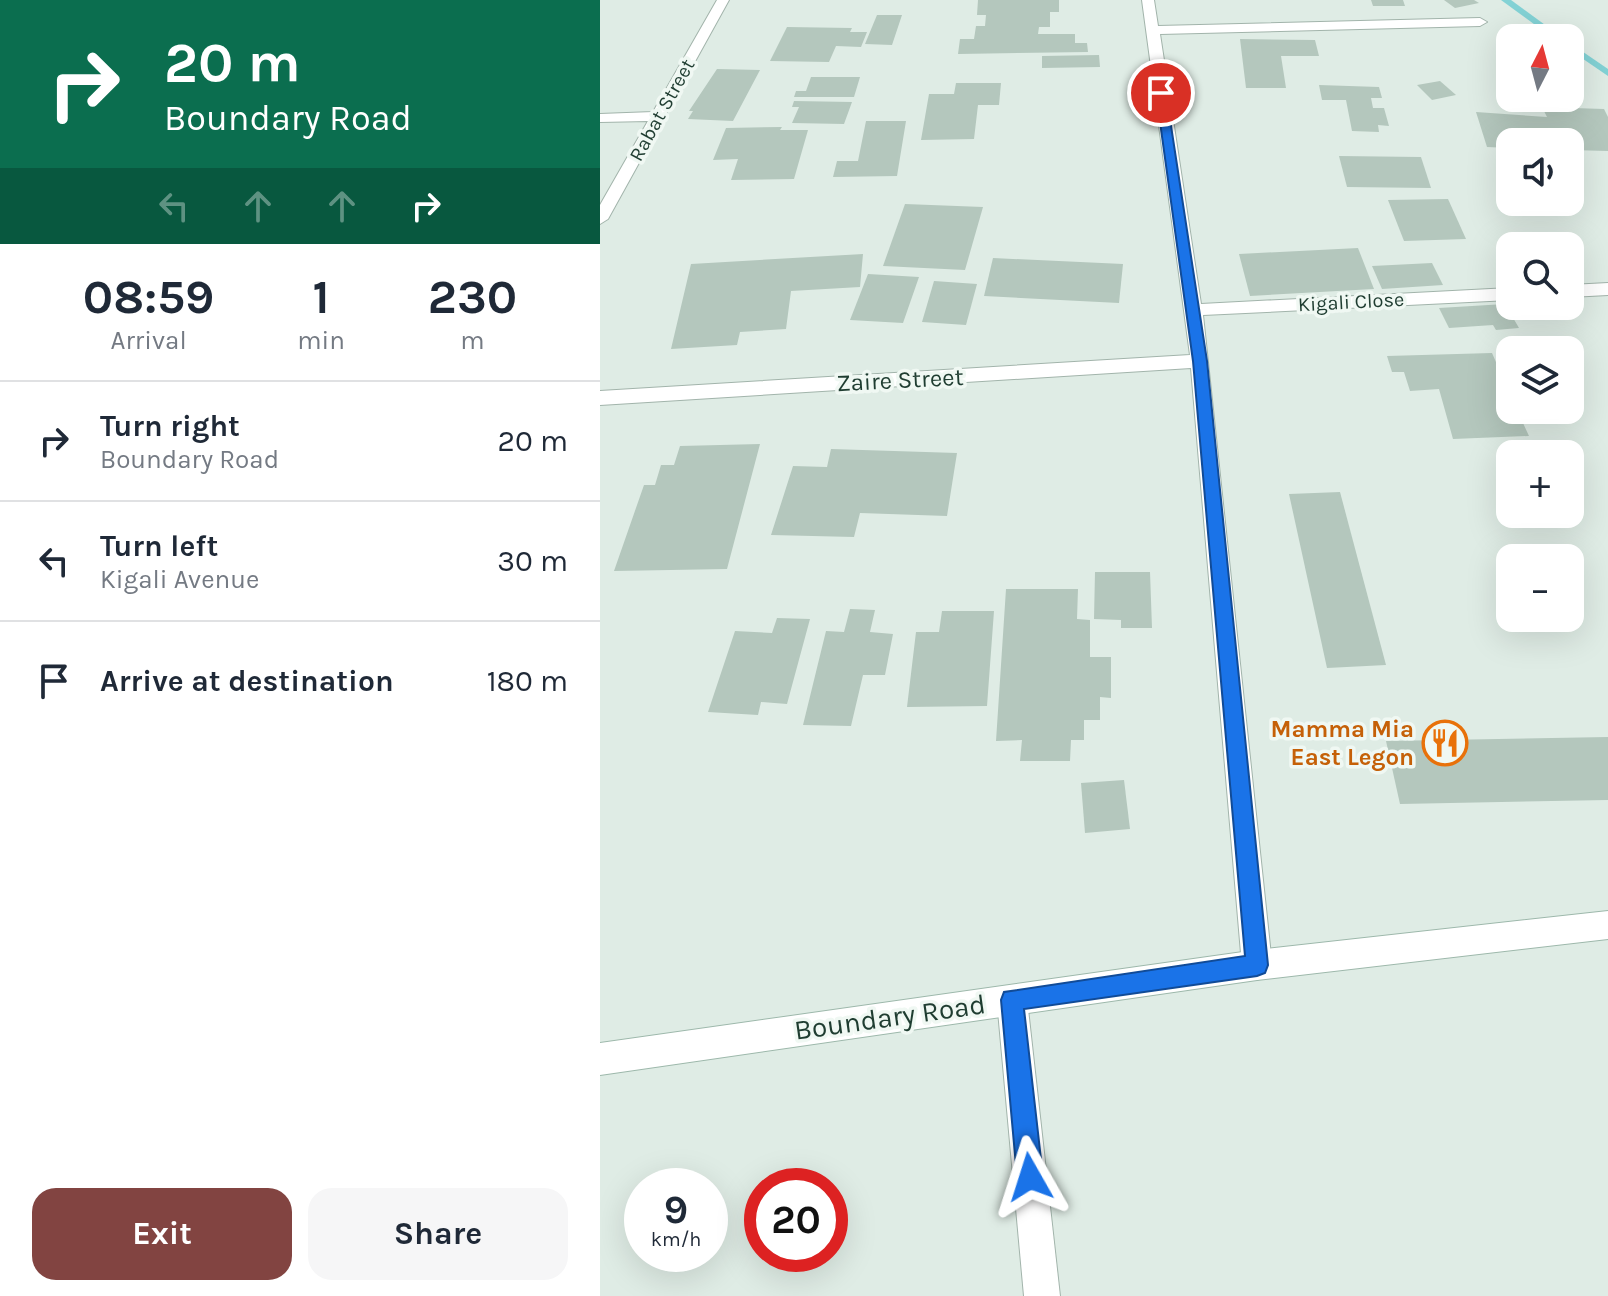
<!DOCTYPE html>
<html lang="en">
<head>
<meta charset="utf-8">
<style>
	body { margin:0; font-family:Karla,sans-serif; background:#f6f6f7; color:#1f2937; height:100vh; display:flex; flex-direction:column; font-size:30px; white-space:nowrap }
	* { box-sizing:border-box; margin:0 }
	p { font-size:26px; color:#747a83 }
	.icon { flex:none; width:44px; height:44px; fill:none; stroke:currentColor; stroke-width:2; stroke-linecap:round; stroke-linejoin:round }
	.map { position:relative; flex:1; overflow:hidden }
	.panel { display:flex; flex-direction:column; background:#fff; width:600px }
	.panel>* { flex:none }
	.guide { background:#0b6e4f; color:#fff; overflow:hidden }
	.needle { width:52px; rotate:6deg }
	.tools { position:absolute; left:896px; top:24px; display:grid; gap:16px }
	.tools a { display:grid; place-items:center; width:88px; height:88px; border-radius:16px; background:#fff; box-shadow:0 8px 32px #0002; font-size:40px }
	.speed { position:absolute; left:24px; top:1168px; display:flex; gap:16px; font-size:40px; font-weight:700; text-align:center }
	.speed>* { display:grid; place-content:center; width:104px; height:104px; border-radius:50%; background:#fff; box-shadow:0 8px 32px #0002; line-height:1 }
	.speed small { font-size:20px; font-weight:400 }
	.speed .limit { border:12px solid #d22; background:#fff; color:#111 }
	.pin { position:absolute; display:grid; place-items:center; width:68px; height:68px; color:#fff; margin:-34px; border:4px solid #fff; border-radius:50%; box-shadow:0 2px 8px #0007 }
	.me { position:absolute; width:88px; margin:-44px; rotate:354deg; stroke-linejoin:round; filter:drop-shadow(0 0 6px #0008) }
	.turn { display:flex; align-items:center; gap:28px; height:168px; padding:0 32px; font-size:36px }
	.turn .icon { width:104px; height:104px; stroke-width:2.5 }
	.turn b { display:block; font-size:56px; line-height:68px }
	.lanes { display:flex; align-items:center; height:76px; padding:0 32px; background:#0003; justify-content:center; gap:40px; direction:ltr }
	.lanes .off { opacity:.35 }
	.eta { display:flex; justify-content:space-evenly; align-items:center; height:136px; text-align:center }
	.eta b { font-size:48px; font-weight:700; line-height:56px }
	.action { display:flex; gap:16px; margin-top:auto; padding:16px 32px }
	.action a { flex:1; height:92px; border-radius:24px; background:#824441; color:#fff; font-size:32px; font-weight:700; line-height:92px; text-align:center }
	.action a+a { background:#f6f6f7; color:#1f2937 }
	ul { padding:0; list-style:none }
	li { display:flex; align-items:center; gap:24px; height:120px; padding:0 32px; border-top:2px solid #e0e1e3 }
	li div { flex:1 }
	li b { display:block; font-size:30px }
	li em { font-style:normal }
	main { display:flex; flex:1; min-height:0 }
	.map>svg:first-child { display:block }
</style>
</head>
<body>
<main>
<section class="panel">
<div class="guide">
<div class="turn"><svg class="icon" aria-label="right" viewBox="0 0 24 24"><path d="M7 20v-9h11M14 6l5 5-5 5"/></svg><div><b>20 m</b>Boundary Road</div></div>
<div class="lanes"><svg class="icon off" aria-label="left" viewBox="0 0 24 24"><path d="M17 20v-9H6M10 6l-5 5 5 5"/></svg><svg class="icon off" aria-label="ahead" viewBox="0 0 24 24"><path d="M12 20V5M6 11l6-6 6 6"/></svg><svg class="icon off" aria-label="ahead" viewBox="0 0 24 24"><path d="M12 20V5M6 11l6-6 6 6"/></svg><svg class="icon" aria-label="right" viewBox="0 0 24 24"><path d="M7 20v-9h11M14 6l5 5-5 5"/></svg></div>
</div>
<div class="eta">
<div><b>08:59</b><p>Arrival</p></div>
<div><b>1</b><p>min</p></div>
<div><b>230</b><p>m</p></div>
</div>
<ul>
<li><svg class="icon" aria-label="right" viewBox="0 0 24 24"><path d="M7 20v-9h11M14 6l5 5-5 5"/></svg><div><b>Turn right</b><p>Boundary Road</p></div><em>20 m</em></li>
<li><svg class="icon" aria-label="left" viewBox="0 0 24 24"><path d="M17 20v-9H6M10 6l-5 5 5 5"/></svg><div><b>Turn left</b><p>Kigali Avenue</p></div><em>30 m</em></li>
<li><svg class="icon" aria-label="arrive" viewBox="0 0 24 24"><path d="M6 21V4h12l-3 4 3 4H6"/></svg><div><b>Arrive at destination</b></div><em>180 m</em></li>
</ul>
<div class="action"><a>Exit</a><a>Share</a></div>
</section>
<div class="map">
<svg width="1008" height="1296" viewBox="0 0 1008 1296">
	<rect width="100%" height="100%" fill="#dfece5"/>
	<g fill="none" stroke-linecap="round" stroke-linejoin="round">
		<g fill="#83d2d5" fill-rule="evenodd">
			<path d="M901 0H911L963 38H953Z"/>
			<path d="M970 43 1008 69V76L970 50Z"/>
		</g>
	</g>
	<g fill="#b4c7bd">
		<path d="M378 0H459V12H450V27H439L438 34H475V43H487L488 52 358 54 360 39H374L376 26H385L386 15H377Z"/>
		<path d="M771 0H803L805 6H773Z"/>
		<path d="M844 0H874L879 3 855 8Z"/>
		<path d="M277 15H302L292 45 265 44Z"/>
		<path d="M187 27 252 28 250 32H267L261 47 236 46 229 62 170 61Z"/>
		<path d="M640 39 715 40 719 56H681L686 88H646Z"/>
		<path d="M499 55 500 67 442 68V56Z"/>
		<path d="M117 69 160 70 133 121 88 119 93 111H89Z"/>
		<path d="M211 77H260L254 97H194L196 91H206Z"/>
		<path d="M840 81 856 95 832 100 817 85Z"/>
		<path d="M356 83H401L399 105H378L374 139 321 140 329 94H354Z"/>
		<path d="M719 85 779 87 782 98H771L773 108H784L789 126 778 125 779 132 752 131 746 100H722Z"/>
		<path d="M194 101 252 102 244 124 192 123 199 107H192Z"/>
		<path d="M942 107 1004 109 1008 117V151L970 150V142H910V148L887 147 876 112 947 117Z"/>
		<path d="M266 121H306L297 176 233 177 237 161H258Z"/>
		<path d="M182 127 180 130H208L194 179 131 180 138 159 113 160 126 128Z"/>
		<path d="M739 156 821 157 831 188 747 187Z"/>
		<path d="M848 199 866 239 804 241 788 200Z"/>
		<path d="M305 204 383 207 365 270 283 266Z"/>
		<path d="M758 248 774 289 650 296 639 254Z"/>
		<path d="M263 254 260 287 191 291 186 329 140 332 137 345 71 349 91 264Z"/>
		<path d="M393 258 523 264 519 303 384 296Z"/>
		<path d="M832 263 843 285 782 289 772 266Z"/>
		<path d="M268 274 319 277 303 323 250 320Z"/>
		<path d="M334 281 377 284 366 325 322 322Z"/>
		<path d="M905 304 919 328 896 330 893 325 849 328 839 308Z"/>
		<path d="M892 353 910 394V410H917L929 436 853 439 839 389 810 391 804 372H792L787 356Z"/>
		<path d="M160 444 127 569 14 571 44 485H55L61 465H74L80 446Z"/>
		<path d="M231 449 357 453 347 516 260 513 254 537 171 535 193 466 227 467Z"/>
		<path d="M740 492 786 665 727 668 689 494Z"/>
		<path d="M495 572H550L552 628H521V620L494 619Z"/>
		<path d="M406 589H478L477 619 490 620V657H511V698L500 697V720H484V740H471L470 761H420L422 740 396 741Z"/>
		<path d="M250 609 275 610 270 632 293 634 285 675H263L251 726 203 725 226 631 244 632Z"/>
		<path d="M342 611H394L387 706 307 707 316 632H339Z"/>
		<path d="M177 618 210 619 187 704 161 702 158 715 108 712 135 631 172 633Z"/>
		<path d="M1008 737V800L800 804 786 741Z"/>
		<path d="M524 780 530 829 485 833 481 783Z"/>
	</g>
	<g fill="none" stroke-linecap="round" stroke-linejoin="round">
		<g stroke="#a2b4ab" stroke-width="2">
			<path id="service" d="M412 985 423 989 427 1000 460 1296H424L397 1000 401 989Z"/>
		</g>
		<g stroke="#a2b4ab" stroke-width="2">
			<g id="minor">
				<path d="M117 0H129L8 219 0 224V205L48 121 0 122V114L53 112Z"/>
				<path d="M542 0H554L558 26 880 18 887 22 880 26 560 34 601 304 910 288V300L603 315 672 965 667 975 657 980 647 975 642 965 591 368 0 405V391L590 355Z"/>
				<path d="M1008 283V295L970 297V285Z"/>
			</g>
		</g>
		<g stroke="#9db8ab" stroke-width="2">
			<path id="secondary" d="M1008 911V939L657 980 0 1075V1043L657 950Z"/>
		</g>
		<use href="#service" fill="#fff" fill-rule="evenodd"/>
		<use href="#minor" fill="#fff" fill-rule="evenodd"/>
		<use href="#secondary" fill="#fff" fill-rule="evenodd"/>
	</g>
	<path fill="#1a73e8" stroke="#114b97" stroke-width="2" d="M561 89 566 93 607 361 668 965 665 973 657 976 424 1009 443 1177 439 1186 430 1190 421 1186 417 1177 401 1000 404 992 645 956 593 361 556 93Z"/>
	<defs>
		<g id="restaurant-ring" transform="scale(2.3)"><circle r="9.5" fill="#f0f8f3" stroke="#e8710a" stroke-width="1.5"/><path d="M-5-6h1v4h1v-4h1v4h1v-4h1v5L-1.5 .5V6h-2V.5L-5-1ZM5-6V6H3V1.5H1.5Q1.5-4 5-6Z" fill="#e8710a"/></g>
	</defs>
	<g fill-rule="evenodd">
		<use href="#restaurant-ring" x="845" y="743"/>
	</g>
	<g text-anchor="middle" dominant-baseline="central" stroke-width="7" stroke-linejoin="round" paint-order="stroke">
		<g font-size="20" fill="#1f3d31" stroke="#f0f8f3">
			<text transform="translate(62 110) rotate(-61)">Rabat Street</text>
			<text transform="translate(751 302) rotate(-3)">Kigali Close</text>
		</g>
		<g font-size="24" fill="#1f3d31" stroke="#f0f8f3">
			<text transform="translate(300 380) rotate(-3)">Zaire Street</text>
		</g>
		<g font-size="24" font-weight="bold" fill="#c56008" stroke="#f0f8f3" text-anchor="end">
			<text x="814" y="729">Mamma Mia<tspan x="814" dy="28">East Legon</tspan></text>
		</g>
		<g font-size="28" fill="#1f3d31" stroke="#f0f8f3">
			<text transform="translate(290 1017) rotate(-8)">Boundary Road</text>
		</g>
	</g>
</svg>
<div class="tools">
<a><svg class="needle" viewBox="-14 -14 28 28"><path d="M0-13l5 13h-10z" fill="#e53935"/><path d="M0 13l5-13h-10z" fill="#747a83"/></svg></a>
<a><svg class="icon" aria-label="sound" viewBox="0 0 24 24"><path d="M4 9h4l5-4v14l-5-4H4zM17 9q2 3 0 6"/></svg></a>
<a><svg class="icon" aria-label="search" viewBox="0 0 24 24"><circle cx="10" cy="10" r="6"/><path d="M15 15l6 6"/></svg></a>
<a><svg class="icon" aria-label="layers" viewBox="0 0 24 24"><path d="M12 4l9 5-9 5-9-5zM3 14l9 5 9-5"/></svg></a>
<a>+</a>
<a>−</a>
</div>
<div class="speed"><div>9<small>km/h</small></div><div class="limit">20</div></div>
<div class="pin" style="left:561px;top:93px;background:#d93025"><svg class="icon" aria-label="arrive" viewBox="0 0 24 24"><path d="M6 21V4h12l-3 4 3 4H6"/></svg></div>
<svg class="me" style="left:430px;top:1177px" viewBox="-20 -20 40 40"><path d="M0-17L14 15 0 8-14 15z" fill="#1a73e8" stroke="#fff" stroke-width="4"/></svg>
</div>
</main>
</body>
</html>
